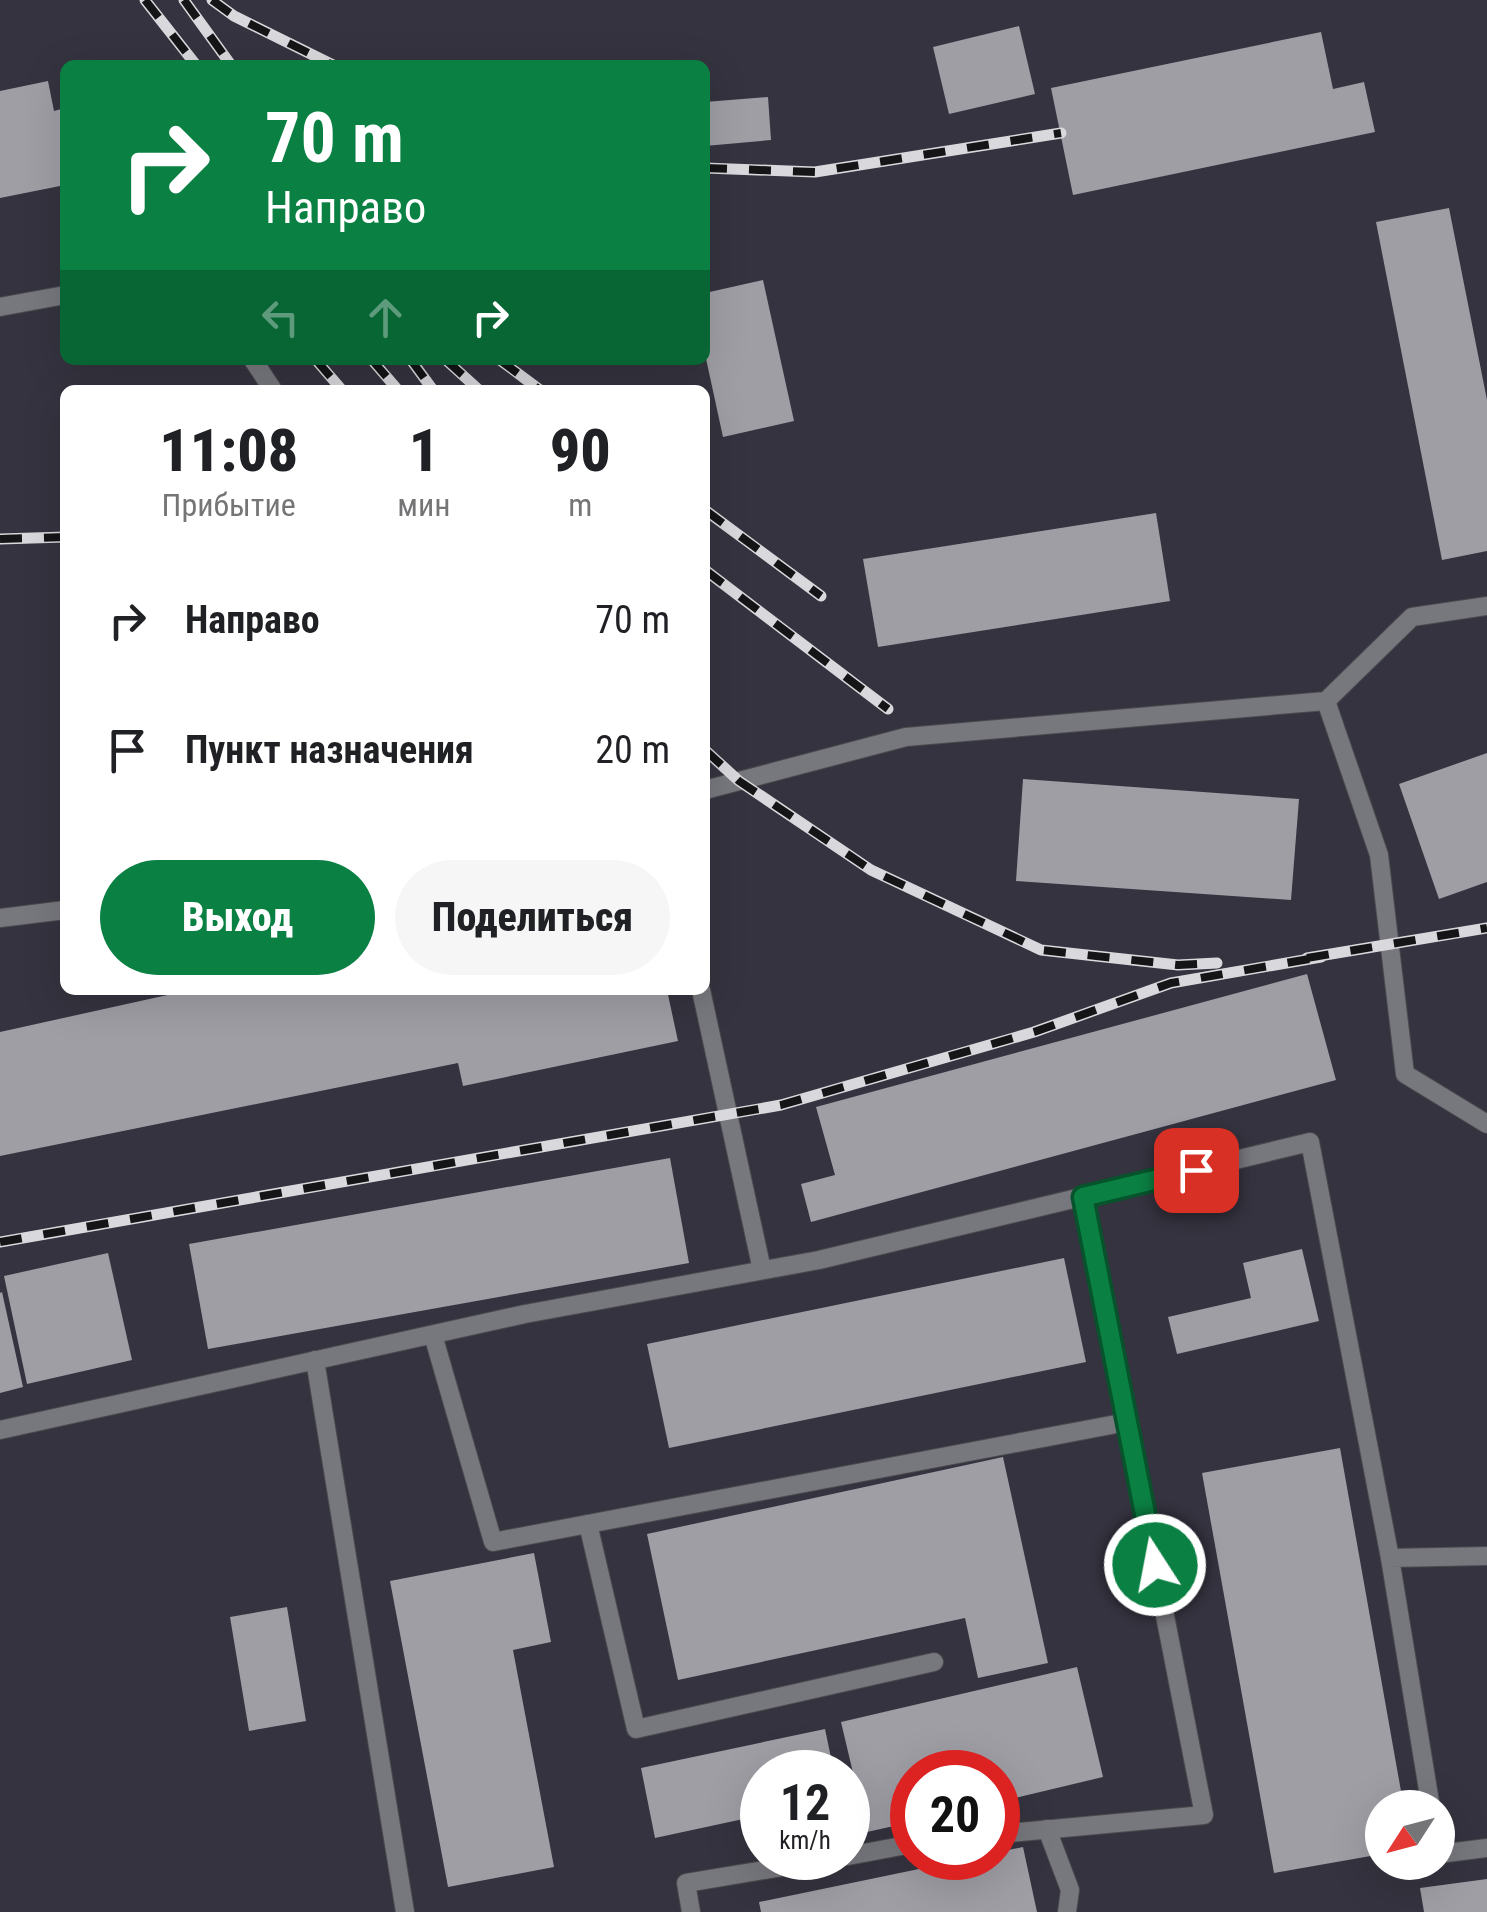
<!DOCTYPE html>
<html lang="ru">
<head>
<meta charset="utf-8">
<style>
	body { margin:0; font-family:"Roboto Condensed",sans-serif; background:#f6f6f6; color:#202124; height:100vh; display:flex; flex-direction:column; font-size:38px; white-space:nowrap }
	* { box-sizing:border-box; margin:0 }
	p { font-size:32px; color:#757577 }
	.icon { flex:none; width:55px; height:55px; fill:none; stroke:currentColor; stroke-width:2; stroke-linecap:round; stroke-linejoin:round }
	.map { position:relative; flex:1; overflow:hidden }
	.side { position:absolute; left:60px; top:385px; width:650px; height:610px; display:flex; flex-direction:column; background:#fff; border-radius:15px; box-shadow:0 10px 40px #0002 }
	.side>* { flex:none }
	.top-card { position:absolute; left:60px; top:60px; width:650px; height:305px; border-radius:15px; box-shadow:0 10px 40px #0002; background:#0b8043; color:#fff; overflow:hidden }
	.needle { width:65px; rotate:234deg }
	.fabs { position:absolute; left:1365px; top:1790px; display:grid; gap:20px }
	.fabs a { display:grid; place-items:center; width:90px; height:90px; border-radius:50%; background:#fff; box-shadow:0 10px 40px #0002; font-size:50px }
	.speed { position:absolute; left:740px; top:1750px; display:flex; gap:20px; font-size:50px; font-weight:700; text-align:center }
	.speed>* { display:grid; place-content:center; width:130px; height:130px; border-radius:50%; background:#fff; box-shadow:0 10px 40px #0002; line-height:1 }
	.speed small { font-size:25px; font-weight:400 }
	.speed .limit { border:15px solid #d22; background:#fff; color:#111 }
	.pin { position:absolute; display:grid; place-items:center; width:85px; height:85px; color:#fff; margin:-42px; border-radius:20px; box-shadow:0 5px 15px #0006 }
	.me { position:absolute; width:110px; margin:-55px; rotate:349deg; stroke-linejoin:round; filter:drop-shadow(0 0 8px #0008) }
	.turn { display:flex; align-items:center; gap:35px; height:210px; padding:0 40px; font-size:45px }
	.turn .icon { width:130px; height:130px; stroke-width:2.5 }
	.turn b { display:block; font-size:70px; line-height:85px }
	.lanes { display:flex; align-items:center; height:95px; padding:0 40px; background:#0003; justify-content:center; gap:50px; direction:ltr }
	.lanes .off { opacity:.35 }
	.eta { display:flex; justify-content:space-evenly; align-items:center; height:170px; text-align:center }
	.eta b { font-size:60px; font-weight:800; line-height:70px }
	.button { display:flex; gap:20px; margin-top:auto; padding:20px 40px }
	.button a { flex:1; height:115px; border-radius:60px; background:#0b8043; color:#fff; font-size:40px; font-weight:800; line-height:115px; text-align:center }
	.button a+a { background:#f6f6f6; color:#202124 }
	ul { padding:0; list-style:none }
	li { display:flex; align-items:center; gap:30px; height:130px; padding:0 40px }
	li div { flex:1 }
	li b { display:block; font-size:38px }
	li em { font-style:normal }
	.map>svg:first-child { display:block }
</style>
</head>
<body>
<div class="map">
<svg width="1487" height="1912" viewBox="0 0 1487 1912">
	<rect width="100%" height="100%" fill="#2d2c32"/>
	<path fill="#34333f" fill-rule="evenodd" d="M0 0H1487V1912H0ZM65 65H705V360H65ZM65 390H705V990H65ZM762 1772H848V1858H762ZM912 1772H998V1858H912ZM1382 1808H1438V1862H1382Z"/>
	<g fill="#9f9ea5">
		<path d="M1019 26 1035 94 949 114 933 47Z"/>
		<path d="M1321 32 1333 89 1364 82 1375 132 1073 195 1051 88Z"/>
		<path d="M48 81 54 111 65 108V185L0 198V91Z"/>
		<path d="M768 97 771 140 705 146V102Z"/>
		<path d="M1449 208 1487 400V551L1442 560 1376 222Z"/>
		<path d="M763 280 794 421 723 437 705 354V293Z"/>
		<path d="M1156 513 1170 601 878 647 863 559Z"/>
		<path d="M1487 753V882L1439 899 1399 784Z"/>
		<path d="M1023 779 1299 799 1291 900 1016 881Z"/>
		<path d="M1307 974 1336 1080 811 1222 801 1184 835 1175 816 1107Z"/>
		<path d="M190 990H667L678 1041 463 1086 458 1063 0 1156V1032Z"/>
		<path d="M670 1158 689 1263 208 1349 189 1244Z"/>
		<path d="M1302 1249 1319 1321 1177 1354 1168 1317 1251 1298 1243 1263Z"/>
		<path d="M108 1253 132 1360 27 1384 4 1276Z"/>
		<path d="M1064 1258 1086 1362 669 1448 647 1344Z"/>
		<path d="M2 1292 23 1387 0 1393V1293Z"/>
		<path d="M1340 1448 1404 1808H1382V1854L1274 1873 1202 1473Z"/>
		<path d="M1003 1457 1048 1663 978 1678 965 1618 678 1680 647 1534Z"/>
		<path d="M534 1553 551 1642 513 1650 554 1867 448 1887 390 1581Z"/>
		<path d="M287 1607 306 1721 249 1731 230 1617Z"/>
		<path d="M1077 1667 1103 1777 998 1802V1772H912V1822L867 1832 841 1722Z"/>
		<path d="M825 1729 834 1772H762V1815L655 1838 641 1768Z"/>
		<path d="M1023 1847 1037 1912H761L759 1902 972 1858H998V1852Z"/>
		<path d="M1487 1879V1912H1424L1420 1888Z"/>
	</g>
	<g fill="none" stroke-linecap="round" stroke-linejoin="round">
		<g stroke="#4b4b4f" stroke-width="20">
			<g id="service">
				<path d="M0 307 65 295"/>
				<path d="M253 360 273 390"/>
				<path d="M1326 701 1379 855 1405 1074 1487 1124"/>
				<path d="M705 790 906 737 1326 701 1412 617 1487 606"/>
				<path d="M0 918 65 910"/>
				<path d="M701 990 762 1270"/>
				<path d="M433 1335 493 1542 1127 1422"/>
				<path d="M315 1360 405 1912"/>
				<path d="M0 1430 525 1314 819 1260 1310 1142 1390 1558"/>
				<path d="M588 1524 636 1729 934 1662"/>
				<path d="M1431 1808 1390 1558 1487 1556"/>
				<path d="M1047 1829 1070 1890 1067 1912"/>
				<path d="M998 1834 1204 1815 1083 1197"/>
				<path d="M1438 1847 1439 1854 1487 1848"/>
				<path d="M848 1856 912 1844"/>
				<path d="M691 1912 686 1883 836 1858"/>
			</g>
		</g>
		<use href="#service" stroke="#77777e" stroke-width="18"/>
		<g stroke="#d9d9dd" stroke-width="11">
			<g id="rail">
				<path d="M145 0 196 65"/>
				<path d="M184 0 231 65"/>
				<path d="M212 0 234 16 333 65"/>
				<path d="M705 168 815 172 1061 133"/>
				<path d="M316 360 342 390"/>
				<path d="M372 360 398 390"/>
				<path d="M411 360 433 390"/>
				<path d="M446 360 479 390"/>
				<path d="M500 360 540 390"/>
				<path d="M705 510 821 596"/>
				<path d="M0 539 65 537"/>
				<path d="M705 570 888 709"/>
				<path d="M705 750 739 781 871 870 1041 950 1178 965 1217 963"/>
				<path d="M1307 958 1487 928"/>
				<path d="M0 1242 781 1105 1034 1032 1171 983 1321 957"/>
			</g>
		</g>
		<use href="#rail" stroke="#151518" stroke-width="8" stroke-dasharray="22" stroke-linecap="butt"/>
	</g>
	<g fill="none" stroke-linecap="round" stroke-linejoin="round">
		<g stroke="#07532c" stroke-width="25">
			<path id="route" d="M1155 1565 1083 1197 1196 1170"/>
		</g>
		<use href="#route" stroke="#0b8043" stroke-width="18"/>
	</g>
</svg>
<div class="fabs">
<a><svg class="needle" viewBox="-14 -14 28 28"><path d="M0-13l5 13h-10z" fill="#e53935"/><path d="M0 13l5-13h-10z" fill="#757577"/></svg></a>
</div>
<div class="speed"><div>12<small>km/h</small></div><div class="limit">20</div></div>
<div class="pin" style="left:1196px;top:1170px;background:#d93025"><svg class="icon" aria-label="arrive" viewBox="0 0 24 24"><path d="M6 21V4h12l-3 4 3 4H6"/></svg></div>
<svg class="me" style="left:1155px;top:1565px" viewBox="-20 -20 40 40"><circle r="17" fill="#0b8043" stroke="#fff" stroke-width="3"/><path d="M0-11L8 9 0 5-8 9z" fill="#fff"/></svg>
<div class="top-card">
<div class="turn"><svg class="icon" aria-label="right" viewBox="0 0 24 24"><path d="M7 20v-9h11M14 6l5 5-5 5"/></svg><div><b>70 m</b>Направо</div></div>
<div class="lanes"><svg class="icon off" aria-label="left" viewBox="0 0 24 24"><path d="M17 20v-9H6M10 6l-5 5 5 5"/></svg><svg class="icon off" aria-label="ahead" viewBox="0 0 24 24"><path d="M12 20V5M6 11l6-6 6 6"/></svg><svg class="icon" aria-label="right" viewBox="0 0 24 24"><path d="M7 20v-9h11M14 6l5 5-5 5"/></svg></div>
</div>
<section class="side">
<div class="eta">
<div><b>11:08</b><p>Прибытие</p></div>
<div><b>1</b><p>мин</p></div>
<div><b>90</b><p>m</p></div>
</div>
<ul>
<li><svg class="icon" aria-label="right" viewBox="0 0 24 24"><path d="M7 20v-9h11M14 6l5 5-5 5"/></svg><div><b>Направо</b></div><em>70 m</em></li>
<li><svg class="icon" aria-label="arrive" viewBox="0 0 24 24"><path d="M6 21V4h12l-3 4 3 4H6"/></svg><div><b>Пункт назначения</b></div><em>20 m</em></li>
</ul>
<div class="button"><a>Выход</a><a>Поделиться</a></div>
</section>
</div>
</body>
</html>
